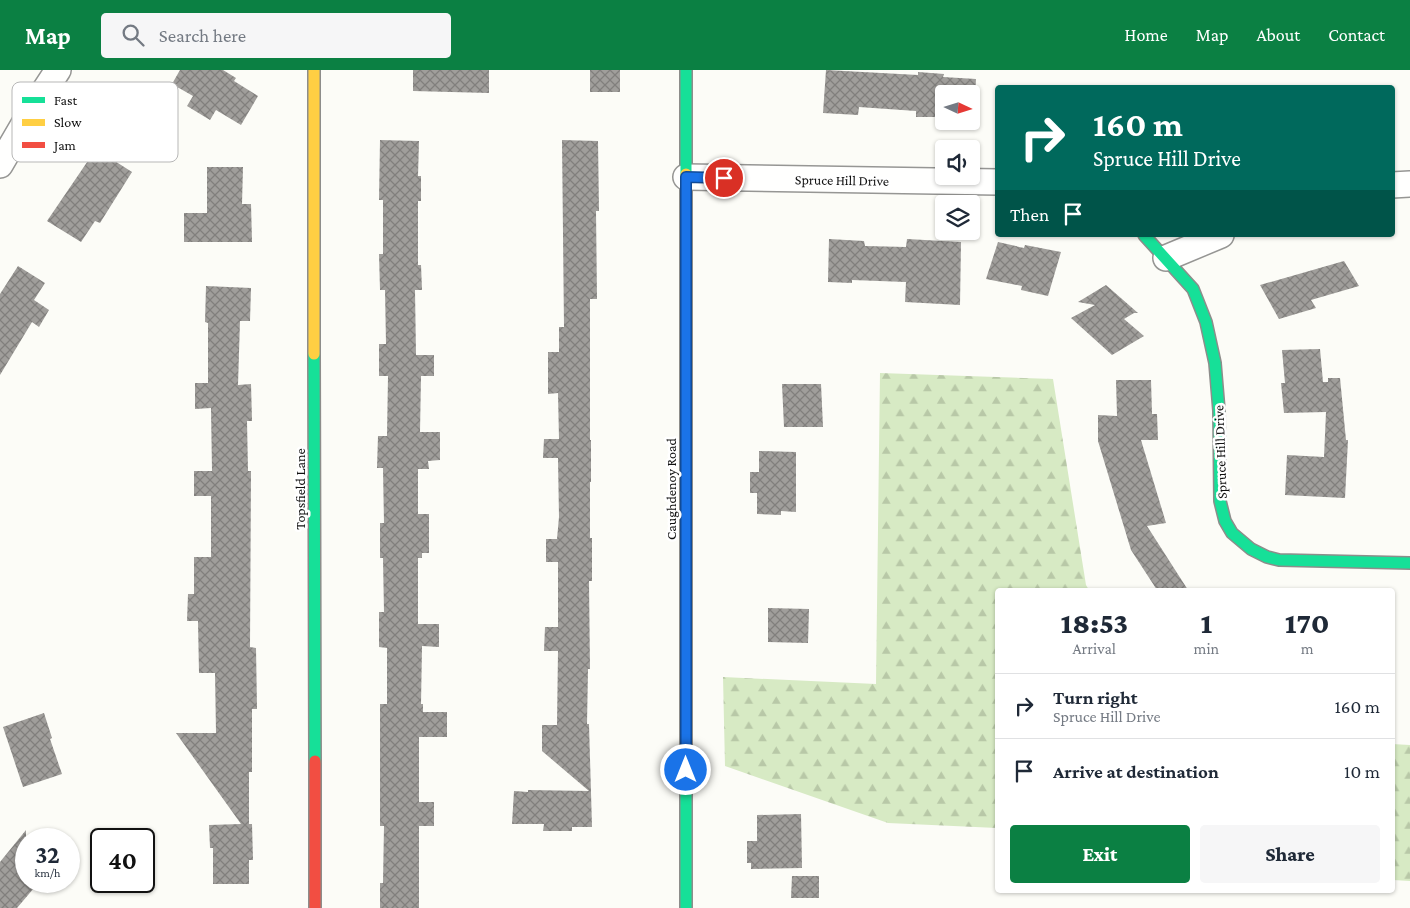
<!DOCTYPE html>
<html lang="en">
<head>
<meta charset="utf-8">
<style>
	body { margin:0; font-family:"Crimson Pro",serif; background:#f6f6f7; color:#1f2937; height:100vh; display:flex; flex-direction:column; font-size:19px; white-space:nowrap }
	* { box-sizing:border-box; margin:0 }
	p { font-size:16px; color:#747a83 }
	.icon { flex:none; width:28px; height:28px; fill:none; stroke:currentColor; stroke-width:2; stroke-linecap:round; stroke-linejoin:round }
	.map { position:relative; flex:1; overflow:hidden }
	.panel { position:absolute; left:995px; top:518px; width:400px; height:305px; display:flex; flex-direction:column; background:#fff; border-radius:5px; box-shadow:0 1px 4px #0004 }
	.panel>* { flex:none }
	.hud { position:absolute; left:995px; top:15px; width:400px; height:152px; border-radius:5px; box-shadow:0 1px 4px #0004; background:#00695c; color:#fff; overflow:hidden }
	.needle { width:32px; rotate:94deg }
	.controls { position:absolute; left:935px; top:15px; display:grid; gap:10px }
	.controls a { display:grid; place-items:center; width:45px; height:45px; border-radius:5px; background:#fff; box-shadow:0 1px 4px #0004; font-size:25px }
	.speed { position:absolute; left:15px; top:758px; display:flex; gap:10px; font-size:25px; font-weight:700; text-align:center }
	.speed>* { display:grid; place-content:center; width:65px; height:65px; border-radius:50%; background:#fff; box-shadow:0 1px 4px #0004; line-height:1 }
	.speed small { font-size:12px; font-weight:400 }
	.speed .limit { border:2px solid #111; border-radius:8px; background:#fff; color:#111 }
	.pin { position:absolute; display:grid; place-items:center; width:42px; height:42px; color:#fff; margin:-21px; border:2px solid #fff; border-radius:50%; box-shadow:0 1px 5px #0007 }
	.me { position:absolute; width:55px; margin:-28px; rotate:0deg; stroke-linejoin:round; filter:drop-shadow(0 0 4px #0008) }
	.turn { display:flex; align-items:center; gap:18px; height:105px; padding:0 15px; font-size:22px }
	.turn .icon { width:65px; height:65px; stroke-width:2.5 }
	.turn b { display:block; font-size:35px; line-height:42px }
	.then { display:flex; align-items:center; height:48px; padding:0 15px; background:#0003; gap:10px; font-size:19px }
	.eta { display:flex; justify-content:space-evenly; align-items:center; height:85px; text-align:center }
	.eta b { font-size:30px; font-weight:800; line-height:35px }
	.button { display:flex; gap:10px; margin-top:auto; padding:10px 15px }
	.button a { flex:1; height:58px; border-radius:5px; background:#0b8043; color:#fff; font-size:20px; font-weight:800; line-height:58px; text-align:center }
	.button a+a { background:#f6f6f7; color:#1f2937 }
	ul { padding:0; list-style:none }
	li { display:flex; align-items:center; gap:15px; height:65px; padding:0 15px; border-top:1px solid #e0e1e3 }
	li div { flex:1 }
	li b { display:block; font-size:19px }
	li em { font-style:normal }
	header { display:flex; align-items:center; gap:30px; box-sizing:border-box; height:70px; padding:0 25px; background:#0b8043; color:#fff }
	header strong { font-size:24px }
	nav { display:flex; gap:28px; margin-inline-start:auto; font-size:18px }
	.search { width:350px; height:45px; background:#f6f6f7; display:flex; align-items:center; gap:12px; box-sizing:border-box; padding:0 18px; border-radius:5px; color:#747a83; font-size:19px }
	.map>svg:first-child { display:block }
</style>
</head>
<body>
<header>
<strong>Map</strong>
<div class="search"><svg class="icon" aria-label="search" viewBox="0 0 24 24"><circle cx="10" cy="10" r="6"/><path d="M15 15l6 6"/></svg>Search here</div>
<nav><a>Home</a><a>Map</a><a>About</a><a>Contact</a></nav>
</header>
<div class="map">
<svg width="1410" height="838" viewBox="0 0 1410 838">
	<defs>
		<pattern id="forest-firs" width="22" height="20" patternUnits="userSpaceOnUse" patternTransform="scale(1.25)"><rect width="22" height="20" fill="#d7eac4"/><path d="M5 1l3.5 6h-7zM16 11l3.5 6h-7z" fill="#b8c8a7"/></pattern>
		<pattern id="building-cross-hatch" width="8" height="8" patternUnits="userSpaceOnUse" patternTransform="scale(1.25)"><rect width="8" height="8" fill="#a09e9b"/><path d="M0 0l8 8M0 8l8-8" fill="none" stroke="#817f7d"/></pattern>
	</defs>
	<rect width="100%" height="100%" fill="#fcfcf7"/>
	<g fill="url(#forest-firs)">
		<path d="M880 303 1053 309 1086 515 1089 520H998L997 758 888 753 725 696 723 607 876 614Z"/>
		<path d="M1392 674 1410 675V811L1393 810Z"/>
	</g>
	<g fill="url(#building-cross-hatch)">
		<path d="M180 0H223L236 8 234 11 258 26 241 55 216 40 210 50 187 36 193 26 172 14Z"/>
		<path d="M413 0H489V23L413 21Z"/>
		<rect x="590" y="0" width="30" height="22"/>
		<path d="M826 0 918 5V2L944 4 943 7 976 9 974 44H971V24H944V42H940V47H916V41L859 37 858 45 823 43Z"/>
		<path d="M380 70 419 71 418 106H421V131H418V195H421L422 220H415L416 285H434V306H421L420 362H440V390L428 391 429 399H418V444H429V483H422V488H418V554H439V577L422 576 421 634H423V642H447V667H419V732H434V756H419V838H380V813H383L384 756H380V634H387V578L379 577V542H384L383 488H380V453H384L383 398H377L378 366H387L388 306H379V274H386L385 220H380L379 184H383V130H379Z"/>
		<path d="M562 70 598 71 599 141H596L597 229H590V370H591V412H590V468H592V511H589L590 599H588L587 654H589L592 757H572V761H543L544 754H512L514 721 528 722V720L589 721 542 681V655H557L558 581H544L545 557H558V492H546V469H557L559 447 558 388H543L544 369H559L558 323 548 324V282H559V257H564Z"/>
		<path d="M96 79 132 102 100 153 95 151 81 172 47 151Z"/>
		<path d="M207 97H243L242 134H251L252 172H184V143H207Z"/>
		<path d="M829 169 864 171 865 176 906 177 907 169 961 172 960 235 905 232 906 212 852 210V213L828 212Z"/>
		<path d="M998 172 1024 178 1025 175 1061 182 1048 226 1021 220 1022 216 986 209Z"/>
		<path d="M1344 191 1359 216 1311 230 1316 238 1279 249 1260 215Z"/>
		<path d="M18 196 45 213 34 230 49 240 39 257 32 252 0 305V224Z"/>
		<path d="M1106 215 1138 243H1134L1124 249 1144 266 1112 285 1071 248 1095 235 1078 232Z"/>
		<path d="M206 216 251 218 250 251H240L238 315 251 314 252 351H247L248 401H251L250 577 256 578 257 639H252V702H249V754H252L253 790H249V814H213V778H210L209 755 241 754 176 663H216L215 603H199L198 551H187L188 524H194V487H211V426H194V401H212L211 338 195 339V313H208V253L205 252Z"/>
		<path d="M1320 279 1323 312H1328V308H1340L1346 370H1348L1345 428 1285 425 1287 385 1324 387 1326 342 1284 343 1281 313H1285L1282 280Z"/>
		<path d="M1116 310H1151L1152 344H1157L1158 370H1141L1166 453 1147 456 1188 520H1157L1131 480 1098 371V345L1117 346Z"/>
		<path d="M782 314H821L823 357H784Z"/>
		<path d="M759 381 796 382V442L781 441V445L757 444V423H750V402H759Z"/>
		<path d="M768 538 809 539 808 573 768 572Z"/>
		<path d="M44 643 52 668 50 669 62 704 23 717 3 657Z"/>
		<path d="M801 744 802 798 751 799V793H747V771H757V745Z"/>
		<path d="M26 760V811H40L17 838H0V792Z"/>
		<path d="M792 806H819V828H791Z"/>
	</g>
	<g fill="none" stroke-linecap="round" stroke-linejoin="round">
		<g stroke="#969694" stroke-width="28">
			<g id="street">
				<path d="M0 95 35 35 58 0"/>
				<path d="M686 107 998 112"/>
				<path d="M1392 115 1410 114"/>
				<path d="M1166 188 1221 165"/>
			</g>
		</g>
		<g stroke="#8d8d8b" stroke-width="14">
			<g id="fast">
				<path d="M686 0V104"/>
				<path d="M1144 165 1193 219 1206 252 1215 293 1219 341 1220 431 1225 451 1232 463 1251 479 1267 487 1279 490 1410 493"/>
				<path d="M686 257V838"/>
				<path d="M314 284 315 691"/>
			</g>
		</g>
		<g stroke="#8d8d8b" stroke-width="14">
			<g id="slow">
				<path d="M314 0V284"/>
				<path d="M686 104V257"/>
			</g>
		</g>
		<g stroke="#8d8d8b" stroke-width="14">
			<path id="jam" d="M315 691V838"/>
		</g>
		<use href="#street" stroke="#fffffe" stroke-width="25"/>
		<use href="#fast" stroke="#16e098" stroke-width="11"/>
		<use href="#slow" stroke="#ffcf43" stroke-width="11"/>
		<use href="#jam" stroke="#f24e42" stroke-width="11"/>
	</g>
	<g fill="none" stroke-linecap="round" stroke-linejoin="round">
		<g stroke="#114b97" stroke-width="12">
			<path id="route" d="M686 700V107L724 108"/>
		</g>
		<use href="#route" stroke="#1a73e8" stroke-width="9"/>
	</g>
	<g text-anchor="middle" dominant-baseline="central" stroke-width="5" stroke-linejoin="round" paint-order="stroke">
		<g font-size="14" fill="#101010" stroke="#fff">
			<text transform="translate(842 110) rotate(1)">Spruce Hill Drive</text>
			<text transform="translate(1220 382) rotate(-92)">Spruce Hill Drive</text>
			<text transform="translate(300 419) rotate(-90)">Topsfield Lane</text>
			<text transform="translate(671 419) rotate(-90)">Caughdenoy Road</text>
		</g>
	</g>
	<rect x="12" y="12" width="166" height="80" rx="8" fill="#fff" stroke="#b7b7b7" stroke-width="1"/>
	<rect x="22" y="27" width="23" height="6" fill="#16e098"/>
	<rect x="22" y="49" width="23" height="7" fill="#ffcf43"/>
	<rect x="22" y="72" width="23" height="6" fill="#f24e42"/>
	<g font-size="14" fill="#101010">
		<text x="54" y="35">Fast</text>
		<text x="54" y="57">Slow</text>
		<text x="54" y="80">Jam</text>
	</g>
</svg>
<div class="controls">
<a><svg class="needle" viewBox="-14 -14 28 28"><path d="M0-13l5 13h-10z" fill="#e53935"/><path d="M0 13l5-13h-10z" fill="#747a83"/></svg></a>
<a><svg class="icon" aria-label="sound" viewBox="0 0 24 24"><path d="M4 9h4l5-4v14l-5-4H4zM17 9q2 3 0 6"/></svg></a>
<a><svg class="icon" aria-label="layers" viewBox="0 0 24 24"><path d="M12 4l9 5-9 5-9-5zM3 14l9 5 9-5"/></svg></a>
</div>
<div class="speed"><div>32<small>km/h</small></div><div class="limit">40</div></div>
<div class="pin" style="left:724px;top:108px;background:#d93025"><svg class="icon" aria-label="arrive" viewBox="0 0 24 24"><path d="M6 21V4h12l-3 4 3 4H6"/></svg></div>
<svg class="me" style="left:686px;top:700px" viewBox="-20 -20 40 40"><circle r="17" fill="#1a73e8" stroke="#fff" stroke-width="3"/><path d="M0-11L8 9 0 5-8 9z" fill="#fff"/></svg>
<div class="hud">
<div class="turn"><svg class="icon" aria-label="right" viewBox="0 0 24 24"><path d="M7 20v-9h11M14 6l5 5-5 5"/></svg><div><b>160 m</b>Spruce Hill Drive</div></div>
<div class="then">Then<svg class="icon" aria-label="arrive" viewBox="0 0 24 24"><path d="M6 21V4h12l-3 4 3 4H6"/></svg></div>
</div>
<section class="panel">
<div class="eta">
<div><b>18:53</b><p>Arrival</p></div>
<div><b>1</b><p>min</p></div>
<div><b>170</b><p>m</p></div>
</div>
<ul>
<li><svg class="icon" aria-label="right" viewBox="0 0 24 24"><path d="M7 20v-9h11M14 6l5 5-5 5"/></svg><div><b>Turn right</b><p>Spruce Hill Drive</p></div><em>160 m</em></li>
<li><svg class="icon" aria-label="arrive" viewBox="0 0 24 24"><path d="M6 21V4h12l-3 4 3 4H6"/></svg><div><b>Arrive at destination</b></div><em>10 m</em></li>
</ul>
<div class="button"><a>Exit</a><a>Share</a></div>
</section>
</div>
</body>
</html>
